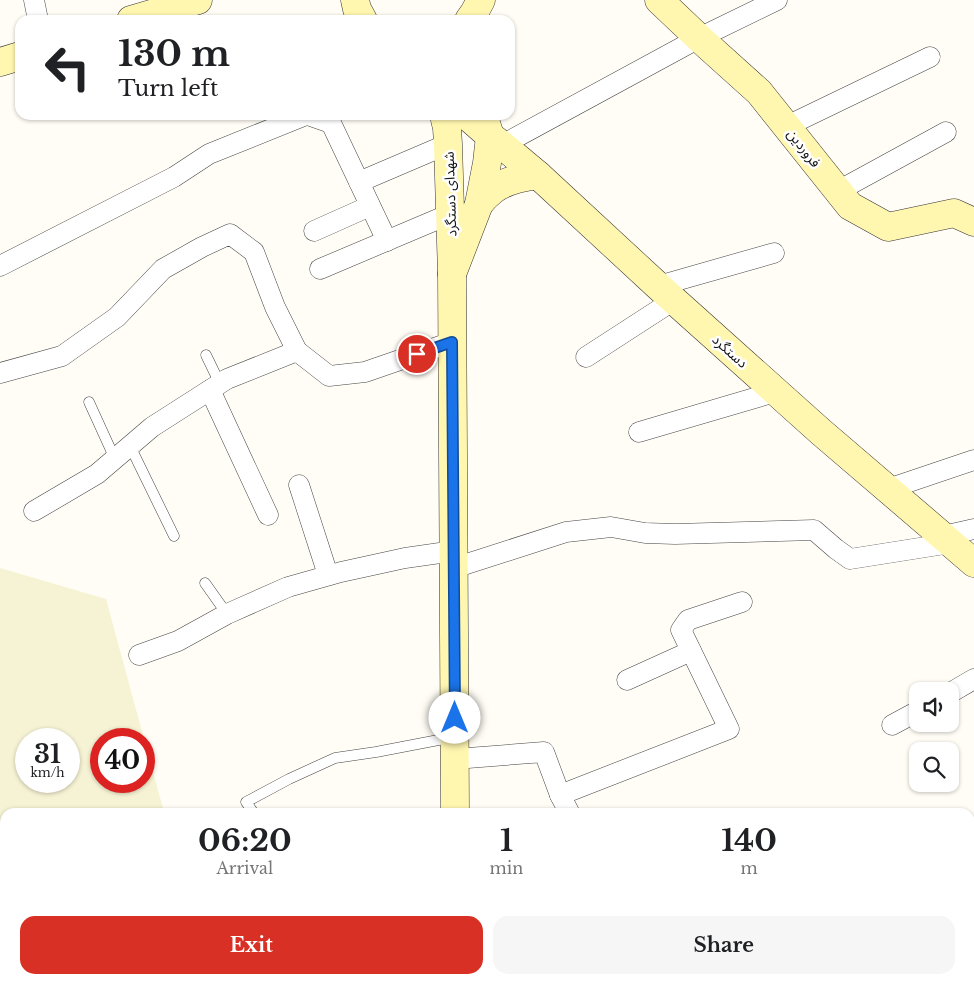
<!DOCTYPE html>
<html lang="en">
<head>
<meta charset="utf-8">
<style>
	body { margin:0; font-family:"Libre Baskerville","Noto Sans Arabic",serif; background:#f6f6f6; color:#202124; height:100vh; display:flex; flex-direction:column; font-size:19px; white-space:nowrap }
	* { box-sizing:border-box; margin:0 }
	p { font-size:16px; color:#757577 }
	.icon { flex:none; width:28px; height:28px; fill:none; stroke:currentColor; stroke-width:2; stroke-linecap:round; stroke-linejoin:round }
	.map { position:relative; flex:1; overflow:hidden }
	.details { position:absolute; left:0px; top:808px; width:975px; height:176px; display:flex; flex-direction:column; background:#fff; border-radius:15px 15px 0 0; box-shadow:0 1px 4px #0004 }
	.details>* { flex:none }
	.guide { position:absolute; left:15px; top:15px; width:500px; height:105px; border-radius:15px; box-shadow:0 1px 4px #0004; background:#fff; color:#202124; overflow:hidden }
	.controls { position:absolute; left:909px; top:682px; display:grid; gap:10px }
	.controls a { display:grid; place-items:center; width:50px; height:50px; border-radius:10px; background:#fff; box-shadow:0 1px 4px #0004; font-size:25px }
	.speed { position:absolute; left:15px; top:728px; display:flex; gap:10px; font-size:25px; font-weight:700; text-align:center }
	.speed>* { display:grid; place-content:center; width:65px; height:65px; border-radius:50%; background:#fff; box-shadow:0 1px 4px #0004; line-height:1 }
	.speed small { font-size:12px; font-weight:400 }
	.speed .limit { border:8px solid #d22; background:#fff; color:#111 }
	.pin { position:absolute; display:grid; place-items:center; width:42px; height:42px; color:#fff; margin:-21px; border:2px solid #fff; border-radius:50%; box-shadow:0 1px 5px #0007 }
	.me { position:absolute; width:55px; margin:-28px; rotate:0deg; stroke-linejoin:round; filter:drop-shadow(0 0 4px #0008) }
	.turn { display:flex; align-items:center; gap:18px; height:105px; padding:0 20px; font-size:22px }
	.turn .icon { width:65px; height:65px; stroke-width:2.5 }
	.turn b { display:block; font-size:35px; line-height:42px }
	.eta { display:flex; justify-content:space-evenly; align-items:center; height:85px; text-align:center }
	.eta b { font-size:30px; font-weight:700; line-height:35px }
	.cta { display:flex; gap:10px; margin-top:auto; padding:10px 20px }
	.cta a { flex:1; height:58px; border-radius:15px; background:#d93025; color:#fff; font-size:20px; font-weight:700; line-height:58px; text-align:center }
	.cta a+a { background:#f6f6f6; color:#202124 }
	.map>svg:first-child { display:block }
</style>
</head>
<body>
<div class="map">
<svg width="974" height="983" viewBox="0 0 974 983">
	<rect width="100%" height="100%" fill="#fffdf5"/>
	<g fill="#f6f3d4" fill-rule="evenodd">
		<path d="M0 568 106 599 144 739H101V781H144V739L164 812H5V979H209L210 983H0ZM26 739H69V781H26Z"/>
		<path d="M492 979H672L675 982 674 983H492Z"/>
	</g>
	<g fill="none" stroke-linecap="round" stroke-linejoin="round">
		<g stroke="#444" stroke-width="11">
			<g id="lane">
				<path d="M206 355 220 384"/>
				<path d="M89 402 115 459"/>
				<path d="M130 446 174 536"/>
				<path d="M205 583 227 614"/>
				<path d="M253 812 246 802 289 779 335 758 376 752 454 737"/>
				<path d="M273 979 279 983"/>
			</g>
		</g>
		<g stroke="#444" stroke-width="21">
			<g id="street">
				<path d="M34 0 38 20"/>
				<path d="M308 115 331 123 387 241"/>
				<path d="M787 126 930 57"/>
				<path d="M502 145 699 38 777 0"/>
				<path d="M359 182 448 144"/>
				<path d="M838 191 946 132"/>
				<path d="M314 231 370 206"/>
				<path d="M0 266 174 177 209 154 306 115"/>
				<path d="M320 269 450 214"/>
				<path d="M658 286 774 253"/>
				<path d="M586 357 674 300"/>
				<path d="M0 373 62 356 117 317 163 269 202 247 230 234 254 252 275 307 297 351 329 376 365 372 452 342"/>
				<path d="M210 390 268 515"/>
				<path d="M639 432 775 392"/>
				<path d="M299 485 328 575"/>
				<path d="M888 489 974 460"/>
				<path d="M34 511 97 474 152 427 227 379 297 351"/>
				<path d="M943 536 974 529"/>
				<path d="M454 568 566 532 611 527 645 533 675 534 814 530 836 549 850 559 951 543"/>
				<path d="M139 655 178 641 227 614 288 587 341 572 405 558 454 551"/>
				<path d="M627 680 691 651"/>
				<path d="M950 693 974 679"/>
				<path d="M892 725 918 711"/>
				<path d="M455 759 544 752 560 795 569 812"/>
				<path d="M560 795 729 729 681 630 688 620 742 602"/>
				<path d="M693 979 697 983"/>
				<path d="M881 979 887 983"/>
				<path d="M740 983 744 979"/>
				<path d="M855 983 859 979"/>
			</g>
		</g>
		<g stroke="#333" stroke-width="29">
			<g id="secondary">
				<path d="M355 0 357 9 363 20"/>
				<path d="M659 0 699 38 759 92 850 206 888 227 954 213 974 222"/>
				<path d="M131 20 198 0"/>
				<path d="M469 20 474 13 481 0"/>
				<path d="M0 62 20 56"/>
				<path d="M444 115 447 128 448 144 452 274 479 204 487 163 490 136 485 120"/>
				<path d="M466 115 490 136 502 145 538 175 658 286 821 432 974 563"/>
				<path d="M479 204C483 199 488 194 493 190 506 180 522 177 538 175"/>
				<path d="M452 274 455 812"/>
				<path d="M457 979V983"/>
			</g>
		</g>
		<use href="#lane" stroke="#fff" stroke-width="10"/>
		<use href="#street" stroke="#fff" stroke-width="20"/>
		<use href="#secondary" stroke="#fff6b0" stroke-width="28"/>
	</g>
	<g fill="none" stroke-linecap="round" stroke-linejoin="round">
		<g stroke="#114b97" stroke-width="12">
			<path id="route" d="M417 354 452 342 455 718"/>
		</g>
		<use href="#route" stroke="#1a73e8" stroke-width="9"/>
	</g>
	<g text-anchor="middle" dominant-baseline="central" stroke-width="5" stroke-linejoin="round" paint-order="stroke">
		<g font-size="14" fill="#111" stroke="#fff">
			<text transform="translate(804 148) rotate(52)">فروردین</text>
			<text transform="translate(450 194) rotate(-92)">شهدای دستگرد</text>
			<text transform="translate(730 351) rotate(42)">دستگرد</text>
		</g>
	</g>
</svg>
<div class="controls">
<a><svg class="icon" aria-label="sound" viewBox="0 0 24 24"><path d="M4 9h4l5-4v14l-5-4H4zM17 9q2 3 0 6"/></svg></a>
<a><svg class="icon" aria-label="search" viewBox="0 0 24 24"><circle cx="10" cy="10" r="6"/><path d="M15 15l6 6"/></svg></a>
</div>
<div class="speed"><div>31<small>km/h</small></div><div class="limit">40</div></div>
<div class="pin" style="left:417px;top:354px;background:#d93025"><svg class="icon" aria-label="arrive" viewBox="0 0 24 24"><path d="M6 21V4h12l-3 4 3 4H6"/></svg></div>
<svg class="me" style="left:455px;top:718px" viewBox="-20 -20 40 40"><circle r="19" fill="#fff"/><path d="M0-13L10 11 0 6-10 11z" fill="#1a73e8"/></svg>
<div class="guide">
<div class="turn"><svg class="icon" aria-label="left" viewBox="0 0 24 24"><path d="M17 20v-9H6M10 6l-5 5 5 5"/></svg><div><b>130 m</b>Turn left</div></div>
</div>
<section class="details">
<div class="eta">
<div><b>06:20</b><p>Arrival</p></div>
<div><b>1</b><p>min</p></div>
<div><b>140</b><p>m</p></div>
</div>
<div class="cta"><a>Exit</a><a>Share</a></div>
</section>
</div>
</body>
</html>
